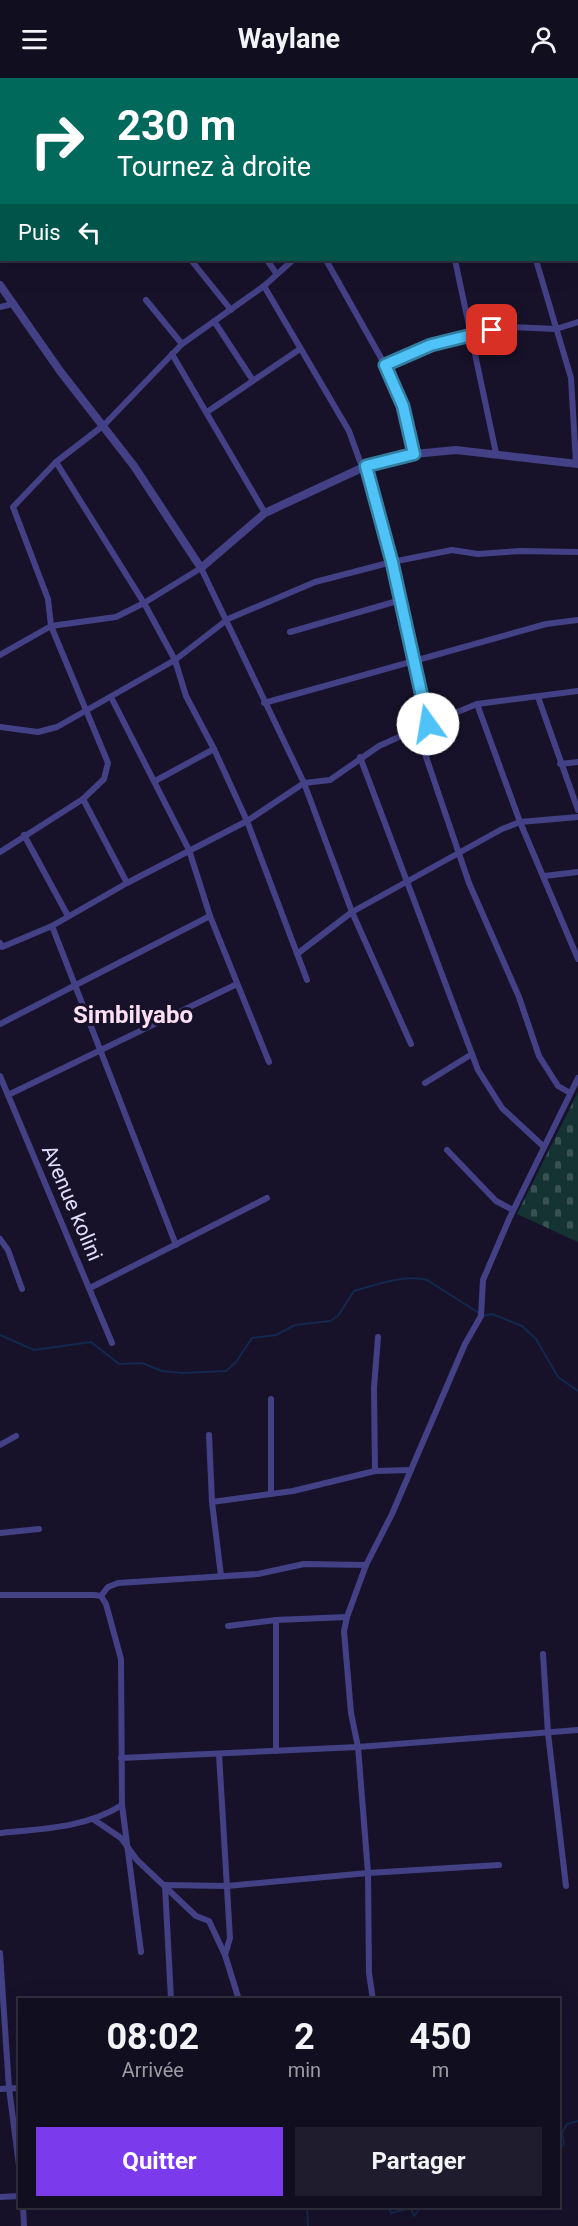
<!DOCTYPE html>
<html lang="fr">
<head>
<meta charset="utf-8">
<style>
	body { margin:0; font-family:Roboto,sans-serif; background:#1e1c2d; color:#f1f3f6; height:100vh; display:flex; flex-direction:column; font-size:22px; white-space:nowrap }
	* { box-sizing:border-box; margin:0 }
	p { font-size:20px; color:#9c9ca5 }
	.icon { flex:none; width:33px; height:33px; fill:none; stroke:currentColor; stroke-width:2; stroke-linecap:round; stroke-linejoin:round }
	.map { position:relative; flex:1; overflow:hidden }
	.drawer { position:absolute; left:18px; top:1920px; width:542px; height:210px; display:flex; flex-direction:column; background:#110e20; border-radius:0px; box-shadow:0 6px 24px #0002,0 0 0 2px #302e3e }
	.drawer>* { flex:none }
	.banner { position:absolute; left:0px; top:0px; width:579px; height:183px; box-shadow:0 6px 24px #0002,0 0 0 2px #302e3e; background:#00695c; color:#fff; overflow:hidden }
	.pin { position:absolute; display:grid; place-items:center; width:51px; height:51px; color:#fff; margin:-26px; border-radius:12px; box-shadow:0 3px 9px #0006 }
	.me { position:absolute; width:66px; margin:-33px; rotate:347deg; stroke-linejoin:round; filter:drop-shadow(0 0 4px #0008) }
	.turn { display:flex; align-items:center; gap:21px; height:126px; padding:0 18px; font-size:27px }
	.turn .icon { width:78px; height:78px; stroke-width:2.5 }
	.turn b { display:block; font-size:42px; line-height:51px }
	.then { display:flex; align-items:center; height:57px; padding:0 18px; background:#0003; gap:12px; font-size:22px }
	.eta { display:flex; justify-content:space-evenly; align-items:center; height:102px; text-align:center }
	.eta b { font-size:36px; font-weight:700; line-height:42px }
	.cta { display:flex; gap:12px; margin-top:auto; padding:12px 18px }
	.cta a { flex:1; height:69px; border-radius:0px; background:#7c3aed; color:#fff; font-size:24px; font-weight:700; line-height:69px; text-align:center }
	.cta a+a { background:#1e1c2d; color:#f1f3f6 }
	header { display:flex; justify-content:space-between; align-items:center; height:78px; padding:0 18px; background:#110e20; font-size:27px; font-weight:700 }
	.map>svg:first-child { display:block }
</style>
</head>
<body>
<header><svg class="icon" aria-label="menu" viewBox="0 0 24 24"><path d="M4 6h16M4 12h16M4 18h16"/></svg>Waylane<svg class="icon" aria-label="person" viewBox="0 0 24 24"><circle cx="12" cy="8" r="4"/><path d="M4 21q1-7 8-7t8 7"/></svg></header>
<div class="map">
<svg width="578" height="2148" viewBox="0 0 578 2148">
	<defs>
		<pattern id="cemetery-stones" width="16" height="16" patternUnits="userSpaceOnUse" patternTransform="scale(1.5)"><rect width="16" height="16" fill="#163333"/><path d="M2 7V4a2 2 0 0 1 4 0v3zM10 15v-3a2 2 0 0 1 4 0v3z" fill="#385051"/></pattern>
	</defs>
	<rect width="100%" height="100%" fill="#17122a"/>
	<path fill="url(#cemetery-stones)" d="M578 1014V1164L517 1136Z"/>
	<g fill="none" stroke-linecap="round" stroke-linejoin="round">
		<g stroke="#12284e" stroke-width="2">
			<path d="M347 2 354 0"/>
			<path d="M0 38 2 39"/>
			<path d="M483 1238 492 1236 522 1248 536 1261 558 1299 578 1313"/>
			<path d="M0 1257 34 1272 91 1264 119 1286 142 1285 162 1293 182 1295 226 1293 236 1284 252 1260 276 1257 295 1247 330 1243 338 1238 354 1213C376 1207 404 1196 427 1202L479 1235"/>
			<path d="M558 2075 564 2065 562 2055 567 2046 578 2043"/>
			<path d="M307 2128 308 2148"/>
			<path d="M388 2128 391 2135 411 2130 414 2138 422 2128"/>
		</g>
		<g stroke="#444086" stroke-width="6">
			<path d="M408 0V2"/>
			<path d="M191 182 231 232"/>
			<path d="M267 182 276 195"/>
			<path d="M326 182 385 287 403 328 414 376"/>
			<path d="M455 182 496 375"/>
			<path d="M536 182 571 300 576 385"/>
			<path d="M264 208 349 353 362 389"/>
			<path d="M146 222 182 266"/>
			<path d="M0 229 12 226"/>
			<path d="M214 243 252 301"/>
			<path d="M172 276 265 435"/>
			<path d="M385 287 431 267 471 256 512 249 556 251 578 244"/>
			<path d="M207 334 300 271"/>
			<path d="M56 384 144 525 175 582 186 618 214 671 247 743 307 902"/>
			<path d="M366 388 392 484 428 646 423 670 469 805 519 919 539 978 558 1008 570 1015"/>
			<path d="M290 554 401 522"/>
			<path d="M0 577 51 548 116 539 144 525 201 490 304 705 352 834 411 966"/>
			<path d="M111 619 189 772 210 838 269 984"/>
			<path d="M538 619 578 732"/>
			<path d="M264 625 546 546 578 542"/>
			<path d="M477 626 520 744 578 881"/>
			<path d="M0 649 38 654 57 649 175 582 228 541 315 504 392 484 452 472 478 476 520 473 578 474"/>
			<path d="M360 679 478 992 502 1030 543 1068"/>
			<path d="M560 686 578 684"/>
			<path d="M155 703 214 671"/>
			<path d="M83 721 127 805"/>
			<path d="M24 757 68 838"/>
			<path d="M0 774 83 721 104 701 108 685 51 548 48 521 13 429 56 384 104 347 182 266 264 208 293 182"/>
			<path d="M544 798 578 794"/>
			<path d="M52 848 176 1167"/>
			<path d="M0 865 2 869 52 848 127 805 247 743 304 705 330 702 379 668 428 646 477 626 578 613"/>
			<path d="M297 876 352 834 502 751 520 744 578 739"/>
			<path d="M0 946 210 838"/>
			<path d="M0 998 112 1265"/>
			<path d="M425 1005 472 976"/>
			<path d="M8 1017 237 906"/>
			<path d="M447 1072 496 1123 513 1132"/>
			<path d="M0 1161 8 1172 22 1211"/>
			<path d="M90 1210 267 1120"/>
			<path d="M209 1357 212 1424 221 1498"/>
			<path d="M0 1367 16 1358"/>
			<path d="M375 1393 374 1310 378 1259"/>
			<path d="M271 1416V1321"/>
			<path d="M212 1424 293 1413 375 1393 411 1392"/>
			<path d="M0 1455 39 1451"/>
			<path d="M0 1517H94L101 1518 106 1526 121 1581 122 1727 141 1874"/>
			<path d="M101 1518 108 1509 118 1505 258 1496 304 1486 366 1487"/>
			<path d="M228 1548 276 1542 347 1539"/>
			<path d="M543 1576 548 1655 566 1808"/>
			<path d="M276 1673V1542"/>
			<path d="M219 1676 230 1860 225 1877"/>
			<path d="M121 1680 358 1669 578 1652"/>
			<path d="M93 1741 121 1760 137 1782 196 1838 209 1843 225 1877 239 1922"/>
			<path d="M0 1755C41 1751 86 1750 122 1727"/>
			<path d="M0 1875 9 2010 20 2095"/>
			<path d="M171 1922 165 1807 227 1808 368 1795 499 1787"/>
			<path d="M373 1922 369 1895 368 1795 358 1669 351 1635 344 1553 347 1539 366 1487 392 1436 465 1266 481 1238 483 1202 510 1139 578 1000"/>
			<path d="M0 2011 20 2010"/>
			<path d="M0 2119 20 2118"/>
			<path d="M23 2128 24 2148"/>
		</g>
		<path stroke="#444086" stroke-width="8" d="M0 207 60 293 134 388 201 490 265 435 366 388 414 376 456 372 578 386"/>
	</g>
	<g fill="none" stroke-linecap="round" stroke-linejoin="round">
		<g stroke="#337fa1" stroke-width="15">
			<path id="route" d="M428 646 392 484 366 388 414 376 403 328 385 287 431 267 492 252"/>
		</g>
		<use href="#route" stroke="#4fc3f7" stroke-width="10"/>
	</g>
	<g text-anchor="middle" dominant-baseline="central" stroke-width="6" stroke-linejoin="round" paint-order="stroke">
		<g font-size="21" fill="#e1ddfd" stroke="#17122a">
			<text transform="translate(72 1125) rotate(67)">Avenue kolini</text>
		</g>
		<g font-size="24" font-weight="bold" fill="#fddff2" stroke="#17122a">
			<text x="133" y="937">Simbilyabo</text>
		</g>
	</g>
</svg>
<div class="pin" style="left:492px;top:252px;background:#d93025"><svg class="icon" aria-label="arrive" viewBox="0 0 24 24"><path d="M6 21V4h12l-3 4 3 4H6"/></svg></div>
<svg class="me" style="left:428px;top:646px" viewBox="-20 -20 40 40"><circle r="19" fill="#fff"/><path d="M0-13L10 11 0 6-10 11z" fill="#4fc3f7"/></svg>
<div class="banner">
<div class="turn"><svg class="icon" aria-label="right" viewBox="0 0 24 24"><path d="M7 20v-9h11M14 6l5 5-5 5"/></svg><div><b>230 m</b>Tournez à droite</div></div>
<div class="then">Puis<svg class="icon" aria-label="left" viewBox="0 0 24 24"><path d="M17 20v-9H6M10 6l-5 5 5 5"/></svg></div>
</div>
<section class="drawer">
<div class="eta">
<div><b>08:02</b><p>Arrivée</p></div>
<div><b>2</b><p>min</p></div>
<div><b>450</b><p>m</p></div>
</div>
<div class="cta"><a>Quitter</a><a>Partager</a></div>
</section>
</div>
</body>
</html>
